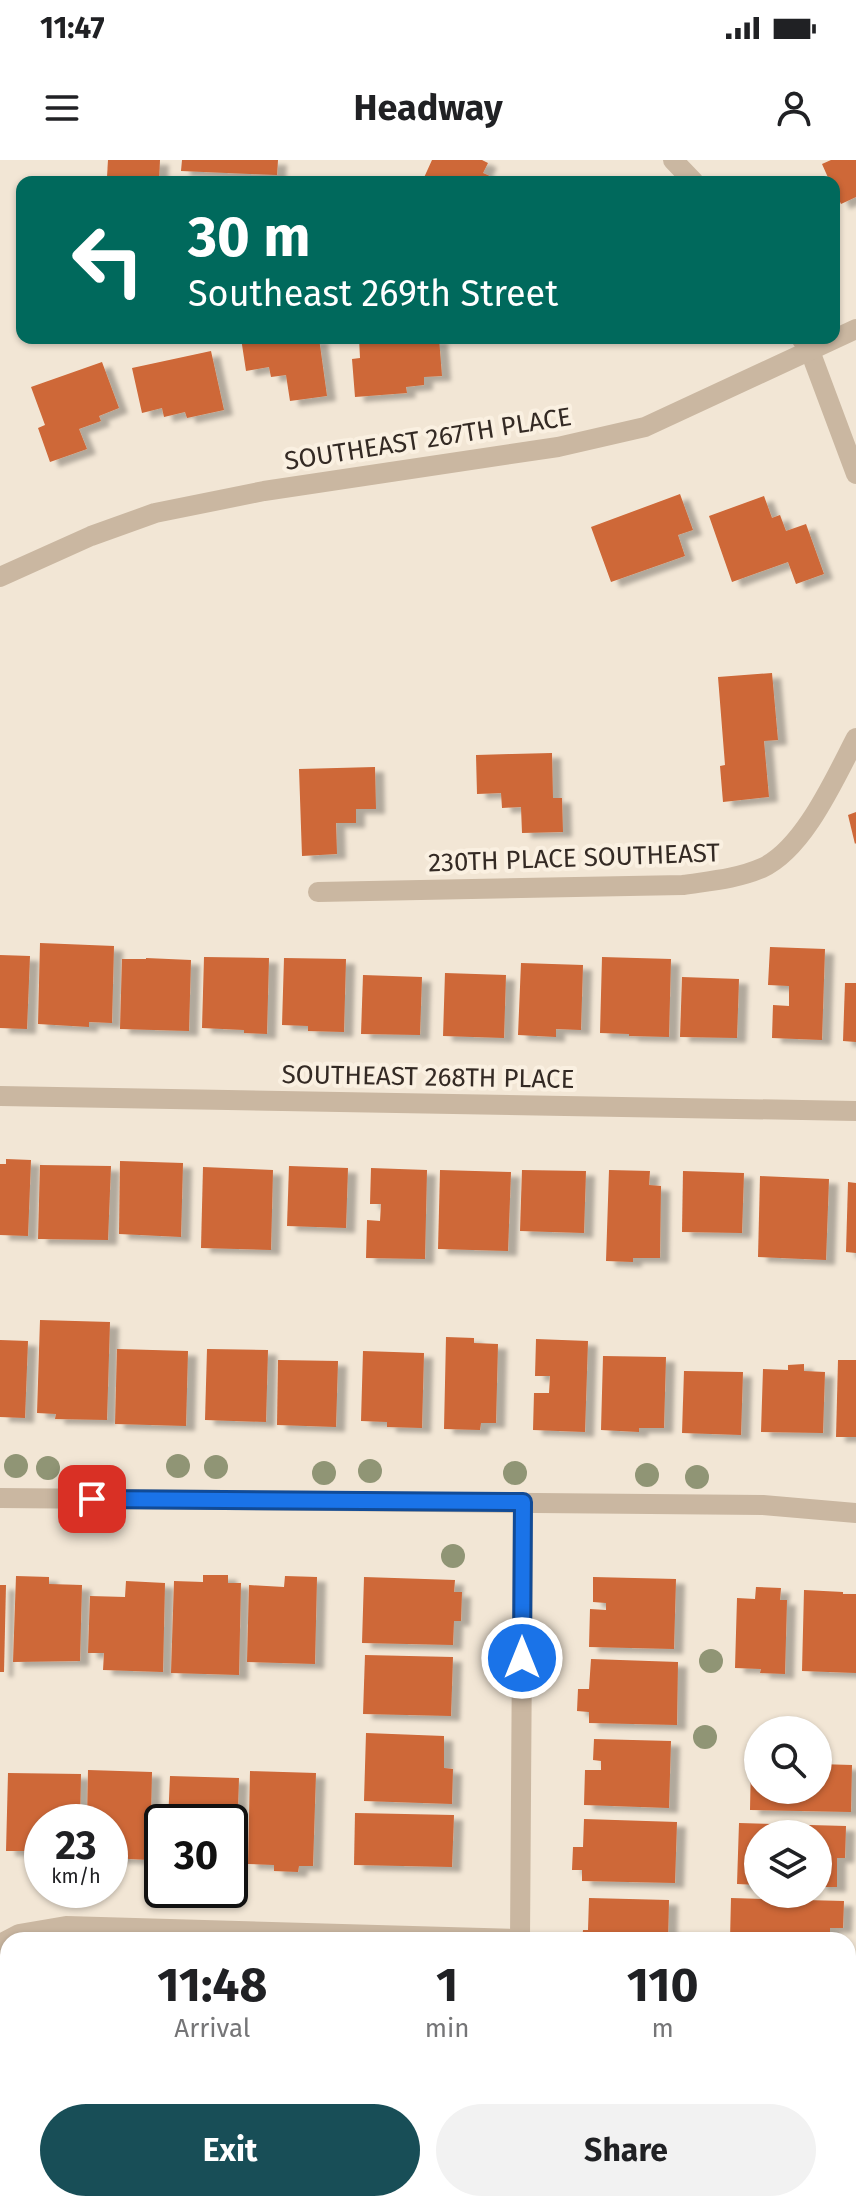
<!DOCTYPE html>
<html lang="en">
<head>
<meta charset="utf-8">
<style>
	body { margin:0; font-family:"Fira Sans",sans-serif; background:#f2f2f2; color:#202124; height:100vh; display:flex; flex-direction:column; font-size:30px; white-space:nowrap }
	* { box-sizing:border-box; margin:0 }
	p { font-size:26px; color:#757577 }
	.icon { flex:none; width:44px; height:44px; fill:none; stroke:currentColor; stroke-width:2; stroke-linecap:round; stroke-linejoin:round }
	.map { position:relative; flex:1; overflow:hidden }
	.panel { position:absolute; left:0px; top:1772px; width:856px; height:280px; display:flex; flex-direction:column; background:#fff; border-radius:24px 24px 0 0; box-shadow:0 2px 6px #0004 }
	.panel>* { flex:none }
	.guide { position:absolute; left:16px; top:16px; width:824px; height:168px; border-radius:16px; box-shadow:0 2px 6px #0004; background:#00695c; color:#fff; overflow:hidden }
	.controls { position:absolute; left:744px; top:1556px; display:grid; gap:16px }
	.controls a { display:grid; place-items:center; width:88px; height:88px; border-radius:50%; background:#fff; box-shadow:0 2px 6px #0004; font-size:40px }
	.speed { position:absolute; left:24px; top:1644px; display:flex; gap:16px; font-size:40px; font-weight:700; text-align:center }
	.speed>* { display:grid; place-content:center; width:104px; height:104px; border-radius:50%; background:#fff; box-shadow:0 2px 6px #0004; line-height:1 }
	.speed small { font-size:20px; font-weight:400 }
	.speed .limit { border:4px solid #111; border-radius:12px; background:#fff; color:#111 }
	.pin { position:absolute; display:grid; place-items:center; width:68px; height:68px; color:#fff; margin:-34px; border-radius:16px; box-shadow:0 4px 12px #0006 }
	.me { position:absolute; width:88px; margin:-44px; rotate:0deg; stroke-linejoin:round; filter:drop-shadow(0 0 6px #0008) }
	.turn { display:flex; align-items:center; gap:28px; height:168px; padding:0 40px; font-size:36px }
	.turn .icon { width:104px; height:104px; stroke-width:2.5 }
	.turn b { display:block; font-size:56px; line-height:68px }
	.eta { display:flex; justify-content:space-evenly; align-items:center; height:136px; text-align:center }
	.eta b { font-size:48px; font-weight:700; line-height:56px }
	.cta { display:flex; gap:16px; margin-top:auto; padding:16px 40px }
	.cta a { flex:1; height:92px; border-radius:48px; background:#184e57; color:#fff; font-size:32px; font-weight:700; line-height:92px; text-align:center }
	.cta a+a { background:#f2f2f2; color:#202124 }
	.status { display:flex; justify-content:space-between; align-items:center; height:56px; padding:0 40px; background:#fff; direction:ltr }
	.status svg { height:22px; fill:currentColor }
	header { display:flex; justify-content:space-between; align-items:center; height:104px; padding:0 40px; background:#fff; font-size:36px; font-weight:700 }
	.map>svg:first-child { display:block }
</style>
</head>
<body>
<div class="status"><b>11:47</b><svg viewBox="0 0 49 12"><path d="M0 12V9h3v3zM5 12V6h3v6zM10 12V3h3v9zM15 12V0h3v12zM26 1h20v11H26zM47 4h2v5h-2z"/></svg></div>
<header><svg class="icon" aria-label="menu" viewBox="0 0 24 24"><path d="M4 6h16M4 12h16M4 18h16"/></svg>Headway<svg class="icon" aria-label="person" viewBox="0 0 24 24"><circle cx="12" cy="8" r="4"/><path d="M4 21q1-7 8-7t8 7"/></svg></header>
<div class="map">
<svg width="856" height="2052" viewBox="0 0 856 2052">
	<defs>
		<filter id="shadow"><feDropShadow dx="9" dy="5" stdDeviation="2" flood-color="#0004"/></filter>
	</defs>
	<rect width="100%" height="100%" fill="#f2e6d5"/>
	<g fill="#ce6737" filter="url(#shadow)">
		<path d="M108 0H160L159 20 107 17Z"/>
		<path d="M182 0H278L277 15 181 11Z"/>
		<path d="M432 0H482L488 3 483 13 503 22H422Z"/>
		<path d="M831 0H856V37L841 44 834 29V22H830L822 4Z"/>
		<path d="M241 178H319L327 236 290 241 286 215 271 217 269 207 246 211Z"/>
		<path d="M359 178H439L442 216 424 217V225L406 227 407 233 355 237 352 199 360 198Z"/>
		<path d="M211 191 224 250 187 258 185 252 164 257 162 248 142 253 132 208Z"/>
		<path d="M102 202 119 248 99 256 101 261 79 269 87 289 50 302 38 268 45 265 31 227Z"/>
		<path d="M680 334 693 370 678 375 685 396 611 422 591 367Z"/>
		<path d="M764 336 772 358 780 355 786 371 806 364 824 414 796 424 788 402 732 422 709 356Z"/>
		<path d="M772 513 778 580 764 581 769 637 723 642 720 606 725 605 718 517Z"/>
		<path d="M552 593 553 638H562L563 672 522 673 521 647 502 648 501 633 477 634 476 595Z"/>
		<path d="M375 607 376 649H356V663H336L337 694 302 696 299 609Z"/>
		<path d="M856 652V683L855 684 848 655Z"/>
		<path d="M40 783 114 786 112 863 89 862V867L38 864Z"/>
		<path d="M770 787 825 789 822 880 772 878 773 845 789 846V826L768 825Z"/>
		<path d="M0 795 30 796 27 869 0 868Z"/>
		<path d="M204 797 269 798 267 874 244 873V870L202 868Z"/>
		<path d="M602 797 671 799 669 877 629 876V874L600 873Z"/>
		<path d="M146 798 191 800 189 871 120 869 122 799H146Z"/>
		<path d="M284 798 346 799 344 872 308 871V866L282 865Z"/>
		<path d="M521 803 583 805 581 870 556 869V877L518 875Z"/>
		<path d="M445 813 506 815 504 878 443 876Z"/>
		<path d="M363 815 422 817 420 875 361 874Z"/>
		<path d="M682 817 739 819 737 878 680 877Z"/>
		<path d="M845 823H856V882L843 881Z"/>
		<path d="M6 999 31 1000 28 1076 0 1075V1004H6Z"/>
		<path d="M120 1001 183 1003 181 1077 119 1074Z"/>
		<path d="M40 1005 111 1006 108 1080 38 1079Z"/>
		<path d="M289 1006 348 1008 346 1068 287 1066Z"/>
		<path d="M203 1007 273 1010 271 1090 201 1088Z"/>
		<path d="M371 1008 427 1010 425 1099 366 1098 367 1060 380 1061 381 1044H370Z"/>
		<path d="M440 1010 511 1012 508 1091 438 1089Z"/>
		<path d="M522 1010 586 1011 584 1073 520 1071Z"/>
		<path d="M609 1010 650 1011 649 1025 661 1026 660 1098H633V1102L606 1101Z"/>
		<path d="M683 1011 744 1013 742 1073 682 1072Z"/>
		<path d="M760 1016 829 1019 826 1100 758 1097Z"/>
		<path d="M848 1022 856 1023V1093L846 1092Z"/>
		<path d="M40 1160 110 1162 107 1260 55 1259 56 1254 37 1253Z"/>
		<path d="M446 1177 474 1178V1183L498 1184 496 1263H481L480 1270 444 1269Z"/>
		<path d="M536 1179 588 1181 585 1272 533 1270 534 1233H549L550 1216H535Z"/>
		<path d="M0 1180 28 1181 25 1258 0 1257Z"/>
		<path d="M117 1189 188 1191 186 1266 115 1264Z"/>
		<path d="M207 1189 268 1190 266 1262 205 1260Z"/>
		<path d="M363 1191 424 1193 422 1268 387 1267V1262L361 1261Z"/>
		<path d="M603 1196 666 1197 664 1268H639V1272L601 1270Z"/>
		<path d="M278 1200 338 1201 336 1267 277 1265Z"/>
		<path d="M838 1200H856V1277H836Z"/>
		<path d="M804 1204V1211L825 1212 823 1273 761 1272 763 1209 788 1210V1205Z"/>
		<path d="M684 1211 743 1212 741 1275 682 1273Z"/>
		<path d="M203 1415H228V1423H241L239 1515 171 1513 174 1421 203 1422Z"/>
		<path d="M16 1416 49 1417V1424L82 1425 80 1501 13 1502Z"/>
		<path d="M285 1416 317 1417 315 1504 247 1502 249 1425 284 1427Z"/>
		<path d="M364 1417 455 1420 454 1432H462L461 1461H454L453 1485 362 1483Z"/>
		<path d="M593 1417 676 1419 674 1489 589 1487 590 1449 606 1450V1443L593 1442Z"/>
		<path d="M126 1421 165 1423 163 1512 103 1510 104 1493H88L90 1436 125 1437Z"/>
		<path d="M0 1425H6L4 1512H0Z"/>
		<path d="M756 1427 781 1428 780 1440H787L785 1514 760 1513 761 1509 735 1508 737 1438 755 1439Z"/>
		<path d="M804 1430 843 1432V1434H856V1513L802 1511Z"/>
		<path d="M365 1495 453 1497 451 1556 363 1554Z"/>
		<path d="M591 1499 678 1502 677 1565 589 1563V1552L577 1551 578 1529H589Z"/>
		<path d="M366 1573 444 1576V1608L453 1609 452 1644 364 1641Z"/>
		<path d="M594 1579 671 1581 669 1648 584 1645 585 1610H601V1601L593 1600Z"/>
		<path d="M751 1602H758V1630H818V1604L852 1605 851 1652 750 1650Z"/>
		<path d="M88 1610 152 1612 150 1700 110 1698V1662H87Z"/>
		<path d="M250 1611 316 1613 313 1706H299L298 1712 274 1711V1705L248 1704Z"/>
		<path d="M8 1613 81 1614 80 1662H42V1691H6Z"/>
		<path d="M170 1616 239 1618 236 1705H230V1662H168Z"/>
		<path d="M355 1653 454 1655 452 1707 354 1705Z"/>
		<path d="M584 1659 677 1662 675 1723 582 1721V1710H572L573 1687H583Z"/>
		<path d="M739 1663 846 1666 845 1698H837V1727H818V1674H758V1725L737 1724Z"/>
		<path d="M589 1738 669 1740 668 1780H582L583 1770H588Z"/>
		<path d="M731 1738 844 1741 843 1768H830V1780H730Z"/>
		<path d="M4 1871H8V1929L0 1928V1878H4Z"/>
		<rect x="0" y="1969" width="8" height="68"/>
		<path d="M133 2044H216L215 2052H133Z"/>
		<rect x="236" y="2044" width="65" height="8"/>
		<path d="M571 2044H659V2052L570 2050Z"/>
		<rect x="738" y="2044" width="77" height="8"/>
	</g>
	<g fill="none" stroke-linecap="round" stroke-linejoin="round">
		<g stroke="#cab7a1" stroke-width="20">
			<path d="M673 0 694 22"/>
			<path d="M801 178 810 191 856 314"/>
			<path d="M0 417 91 376 155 353 264 331 558 287 645 267 856 169"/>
			<path d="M318 732 683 725C709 721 737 719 762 708 804 689 835 618 856 578"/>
			<path d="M0 936 856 951"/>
			<path d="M0 1338 763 1345 856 1353"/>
			<path d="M520 1780 523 1342"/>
			<path d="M0 1784 19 1774 66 1766 520 1779"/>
			<path d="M509 2052 510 2044"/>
		</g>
	</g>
	<g fill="#909575">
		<circle cx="16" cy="1306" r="12"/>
		<circle cx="178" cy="1306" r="12"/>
		<circle cx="216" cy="1307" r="12"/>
		<circle cx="48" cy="1308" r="12"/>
		<circle cx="370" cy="1311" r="12"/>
		<circle cx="324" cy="1313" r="12"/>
		<circle cx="515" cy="1313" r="12"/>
		<circle cx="647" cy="1315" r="12"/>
		<circle cx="697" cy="1317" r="12"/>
		<circle cx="453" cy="1396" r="12"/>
		<circle cx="711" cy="1501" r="12"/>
		<circle cx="705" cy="1577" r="12"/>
	</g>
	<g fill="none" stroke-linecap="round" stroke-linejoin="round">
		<g stroke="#114b97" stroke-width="20">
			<path id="route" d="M92 1339 523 1342 522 1498"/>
		</g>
		<use href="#route" stroke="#1a73e8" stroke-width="14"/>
	</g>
	<g text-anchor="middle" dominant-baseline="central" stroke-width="8" stroke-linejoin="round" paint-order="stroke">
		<g font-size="26" fill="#342a24" stroke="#faf0e1">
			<text transform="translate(428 279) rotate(-9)">SOUTHEAST 267TH PLACE</text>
			<text transform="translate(574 698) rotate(-2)">230TH PLACE SOUTHEAST</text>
			<text transform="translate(428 917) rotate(1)">SOUTHEAST 268TH PLACE</text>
		</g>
	</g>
</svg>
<div class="controls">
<a><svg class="icon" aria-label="search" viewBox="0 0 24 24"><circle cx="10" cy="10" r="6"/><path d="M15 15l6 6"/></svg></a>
<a><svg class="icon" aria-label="layers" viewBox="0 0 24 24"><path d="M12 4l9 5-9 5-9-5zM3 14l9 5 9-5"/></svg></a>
</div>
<div class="speed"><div>23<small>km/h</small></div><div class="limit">30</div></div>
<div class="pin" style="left:92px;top:1339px;background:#d93025"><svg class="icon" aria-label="arrive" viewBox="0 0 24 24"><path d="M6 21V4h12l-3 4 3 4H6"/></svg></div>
<svg class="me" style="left:522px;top:1498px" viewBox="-20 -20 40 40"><circle r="17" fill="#1a73e8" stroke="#fff" stroke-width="3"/><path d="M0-11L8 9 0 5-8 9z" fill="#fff"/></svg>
<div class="guide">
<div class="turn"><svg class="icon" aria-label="left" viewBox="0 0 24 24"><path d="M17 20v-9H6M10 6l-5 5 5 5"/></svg><div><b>30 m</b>Southeast 269th Street</div></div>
</div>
<section class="panel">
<div class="eta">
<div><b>11:48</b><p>Arrival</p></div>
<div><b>1</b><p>min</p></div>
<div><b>110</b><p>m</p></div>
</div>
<div class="cta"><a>Exit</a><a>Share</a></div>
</section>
</div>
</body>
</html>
